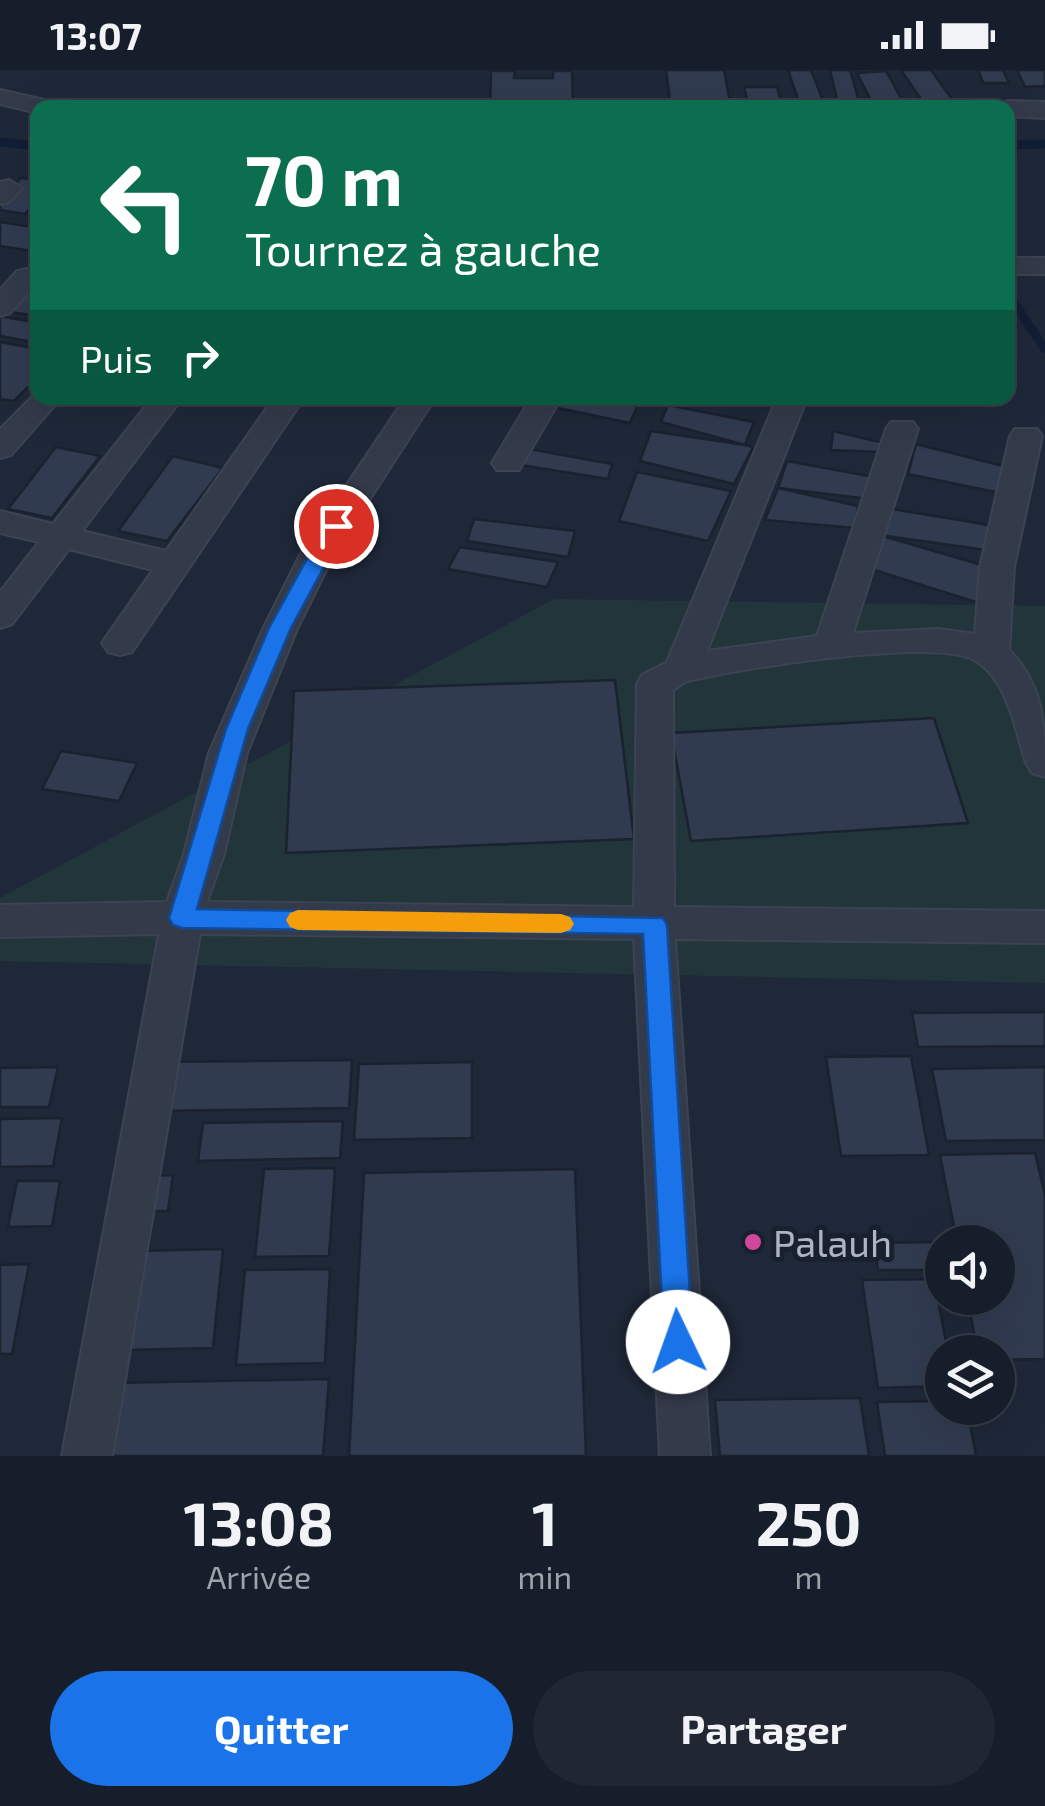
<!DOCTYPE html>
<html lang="fr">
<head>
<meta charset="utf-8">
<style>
	body { margin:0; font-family:"Exo 2",sans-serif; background:#202733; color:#f1f3f6; height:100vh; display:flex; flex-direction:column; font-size:38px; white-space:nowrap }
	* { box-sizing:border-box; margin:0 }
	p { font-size:32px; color:#9ea2a9 }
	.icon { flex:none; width:55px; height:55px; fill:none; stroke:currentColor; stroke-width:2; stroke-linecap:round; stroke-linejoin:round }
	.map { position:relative; height:1386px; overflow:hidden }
	.sheet { display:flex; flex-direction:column; background:#171e2b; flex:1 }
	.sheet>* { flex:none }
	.banner { position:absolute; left:30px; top:30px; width:985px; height:305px; border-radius:20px; box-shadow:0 10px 40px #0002,0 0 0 2px #363c47; background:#0b6e4f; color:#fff; overflow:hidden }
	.controls { position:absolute; left:925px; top:1155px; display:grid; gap:20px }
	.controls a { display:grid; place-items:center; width:90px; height:90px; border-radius:50%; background:#171e2b; box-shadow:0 10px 40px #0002,0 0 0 2px #363c47; font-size:50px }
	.pin { position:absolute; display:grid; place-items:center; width:85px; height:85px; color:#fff; margin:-42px; border:5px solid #fff; border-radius:50%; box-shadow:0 2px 10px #0007 }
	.me { position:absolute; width:110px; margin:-55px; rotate:357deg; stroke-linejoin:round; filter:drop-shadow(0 0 8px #0008) }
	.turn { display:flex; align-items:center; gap:35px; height:210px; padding:0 50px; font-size:45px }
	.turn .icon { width:130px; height:130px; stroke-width:2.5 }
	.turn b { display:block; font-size:70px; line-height:85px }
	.then { display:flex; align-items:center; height:95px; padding:0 50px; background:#0003; gap:20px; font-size:38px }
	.eta { display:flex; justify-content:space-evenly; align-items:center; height:170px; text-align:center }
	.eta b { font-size:60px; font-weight:700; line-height:70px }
	.primary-button { display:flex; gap:20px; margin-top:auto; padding:20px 50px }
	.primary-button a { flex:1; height:115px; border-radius:60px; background:#1a73e8; color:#fff; font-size:40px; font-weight:700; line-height:115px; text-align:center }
	.primary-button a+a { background:#202733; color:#f1f3f6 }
	.status { display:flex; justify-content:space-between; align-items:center; height:70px; padding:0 50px; background:#171e2b; direction:ltr }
	.status svg { height:28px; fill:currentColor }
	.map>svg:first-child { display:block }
</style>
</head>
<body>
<div class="status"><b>13:07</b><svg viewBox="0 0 49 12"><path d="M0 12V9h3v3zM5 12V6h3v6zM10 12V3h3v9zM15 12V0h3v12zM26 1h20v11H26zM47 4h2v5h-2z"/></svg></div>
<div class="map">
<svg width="1045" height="1386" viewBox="0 0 1045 1386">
	<rect width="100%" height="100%" fill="#1f2839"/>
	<path fill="#21353a" d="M554 529 1045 536V913L0 891V828Z"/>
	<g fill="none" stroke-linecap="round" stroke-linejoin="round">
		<g stroke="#121e36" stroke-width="9">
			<path d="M0 72 38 76"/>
			<path d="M1008 75 1045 74"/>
			<path d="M1008 224 1045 279"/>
		</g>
	</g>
	<g fill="#313b50" stroke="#1a212f" stroke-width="2.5">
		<path d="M666 0H724L731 38H671Z"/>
		<path d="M788 0H811L826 38H801Z"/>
		<path d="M830 0H850L861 38H839Z"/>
		<path d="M901 0H931L954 32 925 35Z"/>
		<path d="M978 0H1003L1009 13H983Z"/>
		<path d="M1017 0H1045V16L1025 17Z"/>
		<path d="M491 1H515L514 8H553V1H572L573 38H490Z"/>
		<path d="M886 1 906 37 875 38 857 3Z"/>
		<path d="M744 17H777L783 38H749Z"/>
		<path d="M21 108 38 110V130L25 144 0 140V130Z"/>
		<path d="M0 152 38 158V182L0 176Z"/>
		<path d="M28 214 38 215V246L3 241Z"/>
		<path d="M0 246 38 253V273L0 266Z"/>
		<path d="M0 272 38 279V307L14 331 0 329Z"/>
		<path d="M563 328H627L640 330 630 353 558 338Z"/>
		<path d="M668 335 754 352 745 375 661 352Z"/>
		<path d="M651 361 745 375 753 377 734 414 640 391Z"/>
		<path d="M833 361 884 373 879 382 831 380Z"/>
		<path d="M916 374 1003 396 1005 424 908 404Z"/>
		<path d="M56 377 100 386 52 448 8 439Z"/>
		<path d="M529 379 612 394 608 409 508 393Z"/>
		<path d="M173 386 223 398 167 471 118 461Z"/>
		<path d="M787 391 885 409 869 429 778 418Z"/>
		<path d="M637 402 731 421 708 471 619 451Z"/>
		<path d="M778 418 858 436 855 458 765 450Z"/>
		<path d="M886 438 989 455 986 480 879 465Z"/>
		<path d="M474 449 575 461 568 487 467 471Z"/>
		<path d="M879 465 992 498 985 535 868 498Z"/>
		<path d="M460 477 558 492 547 517 448 499Z"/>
		<path d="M615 610 634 769 286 783 294 621Z"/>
		<path d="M934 648 968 753 691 771 671 663Z"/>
		<path d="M61 681 137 693 119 731 42 719Z"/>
		<path d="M1045 942V976L918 977 912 943Z"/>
		<path d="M911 986 929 1085 841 1086 826 987Z"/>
		<path d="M352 990 349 1038 152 1041 159 992Z"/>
		<path d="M472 992V1068L354 1070 359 994Z"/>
		<path d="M58 997 49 1037H0V998Z"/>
		<path d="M1045 997V1070L946 1071 932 999Z"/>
		<path d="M62 1048 53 1096 0 1097V1049Z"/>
		<path d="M343 1051 340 1088 198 1091 203 1053Z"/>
		<path d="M1035 1083 1045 1125V1289L998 1290V1282H978L967 1228H998V1172H957L940 1085Z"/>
		<path d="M335 1098 329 1186 255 1187 264 1099Z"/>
		<path d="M575 1099 586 1386H349L364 1103Z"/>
		<path d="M173 1105 168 1141H135L140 1106Z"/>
		<path d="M17 1111H60L52 1156 8 1157Z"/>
		<path d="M937 1172 942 1200H878L874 1173Z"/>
		<path d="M223 1179 213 1278 124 1280 138 1181Z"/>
		<path d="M29 1194 12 1284H0V1195Z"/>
		<path d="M330 1199 325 1293 236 1295 245 1200Z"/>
		<path d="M934 1209 948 1282H942V1316L878 1318 862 1210Z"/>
		<path d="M329 1309 323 1386H100L111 1313Z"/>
		<path d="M860 1328 869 1386H720L715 1330Z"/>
		<path d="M942 1331V1338H967L976 1386H885L877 1332Z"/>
	</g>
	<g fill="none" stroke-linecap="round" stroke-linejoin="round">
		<g stroke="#3c4352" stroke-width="4">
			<g id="minor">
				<path d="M0 20 58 33 61 38H38V43L0 34Z"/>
				<path d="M1008 31 1045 32V48L1008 46V38H996Z"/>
				<path d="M9 110 22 118 9 132 0 134V112Z"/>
				<rect x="1008" y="188" width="37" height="16"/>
				<path d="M27 199 37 201 38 212 10 243 0 246V220L17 201Z"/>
				<path d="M38 321V328H61L11 385 0 388V359Z"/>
				<path d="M152 328H182L82 461 166 481 274 328H304L132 582 120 585 108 582 102 573 153 500 69 479 12 554 0 558V522L39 472 0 463V441L53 454Z"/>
				<path d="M405 328H435L333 486 297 559 247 683 224 784 207 832 634 837 637 614 642 605 667 592 777 328H807L707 581 817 566 886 359 891 352H913L918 359 853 563 938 559 975 564 980 497 1010 366 1015 359H1037L1042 366 1014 497 1009 580C1045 615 1045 659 1045 707L1032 703 1026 693C1015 659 1008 611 976 591 937 567 733 599 685 612L673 620 674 837 1045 841V873L675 869 710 1386H660L634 869 200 864 112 1386H62L159 864 0 867V835L167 832 184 784 209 683 263 559 300 485Z"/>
				<path d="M531 328H561L519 400H497L492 393Z"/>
			</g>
		</g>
		<use href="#minor" fill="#333a49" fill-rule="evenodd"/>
	</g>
	<path fill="#1a73e8" stroke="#114b97" stroke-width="2.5" d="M336 449 346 456 291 558 248 659 197 839 663 848 667 855 693 1272 689 1282 678 1286 668 1282 664 1272 643 864 182 858 173 855 169 848 226 659 269 558 325 456Z"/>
	<path fill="#f59e0b" d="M298 840 561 844 570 847 574 854 570 860 561 863 298 860 290 857 286 850 290 843Z"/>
	<circle fill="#d1479c" stroke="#181f2d" stroke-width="4" cx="753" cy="1172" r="10"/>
	<g text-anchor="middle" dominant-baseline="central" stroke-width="10" stroke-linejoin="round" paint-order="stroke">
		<g font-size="38" fill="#adb4c6" stroke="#181f2d" text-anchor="start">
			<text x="773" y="1172">Palauh</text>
		</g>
	</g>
</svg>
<div class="controls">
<a><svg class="icon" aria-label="sound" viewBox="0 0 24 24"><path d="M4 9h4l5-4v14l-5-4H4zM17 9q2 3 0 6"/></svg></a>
<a><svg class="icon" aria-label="layers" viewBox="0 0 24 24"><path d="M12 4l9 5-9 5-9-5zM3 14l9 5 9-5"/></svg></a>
</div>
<div class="pin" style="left:336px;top:456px;background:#d93025"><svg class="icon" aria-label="arrive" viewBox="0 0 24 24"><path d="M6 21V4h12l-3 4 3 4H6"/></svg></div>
<svg class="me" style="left:678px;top:1272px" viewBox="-20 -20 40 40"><circle r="19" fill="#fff"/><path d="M0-13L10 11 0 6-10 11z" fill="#1a73e8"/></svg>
<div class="banner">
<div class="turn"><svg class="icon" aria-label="left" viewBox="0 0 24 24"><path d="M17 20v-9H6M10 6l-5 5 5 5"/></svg><div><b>70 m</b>Tournez à gauche</div></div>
<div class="then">Puis<svg class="icon" aria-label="right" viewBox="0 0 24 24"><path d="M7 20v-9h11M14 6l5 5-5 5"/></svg></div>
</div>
</div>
<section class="sheet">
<div class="eta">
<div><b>13:08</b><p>Arrivée</p></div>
<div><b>1</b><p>min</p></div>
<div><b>250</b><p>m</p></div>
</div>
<div class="primary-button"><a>Quitter</a><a>Partager</a></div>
</section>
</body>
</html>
